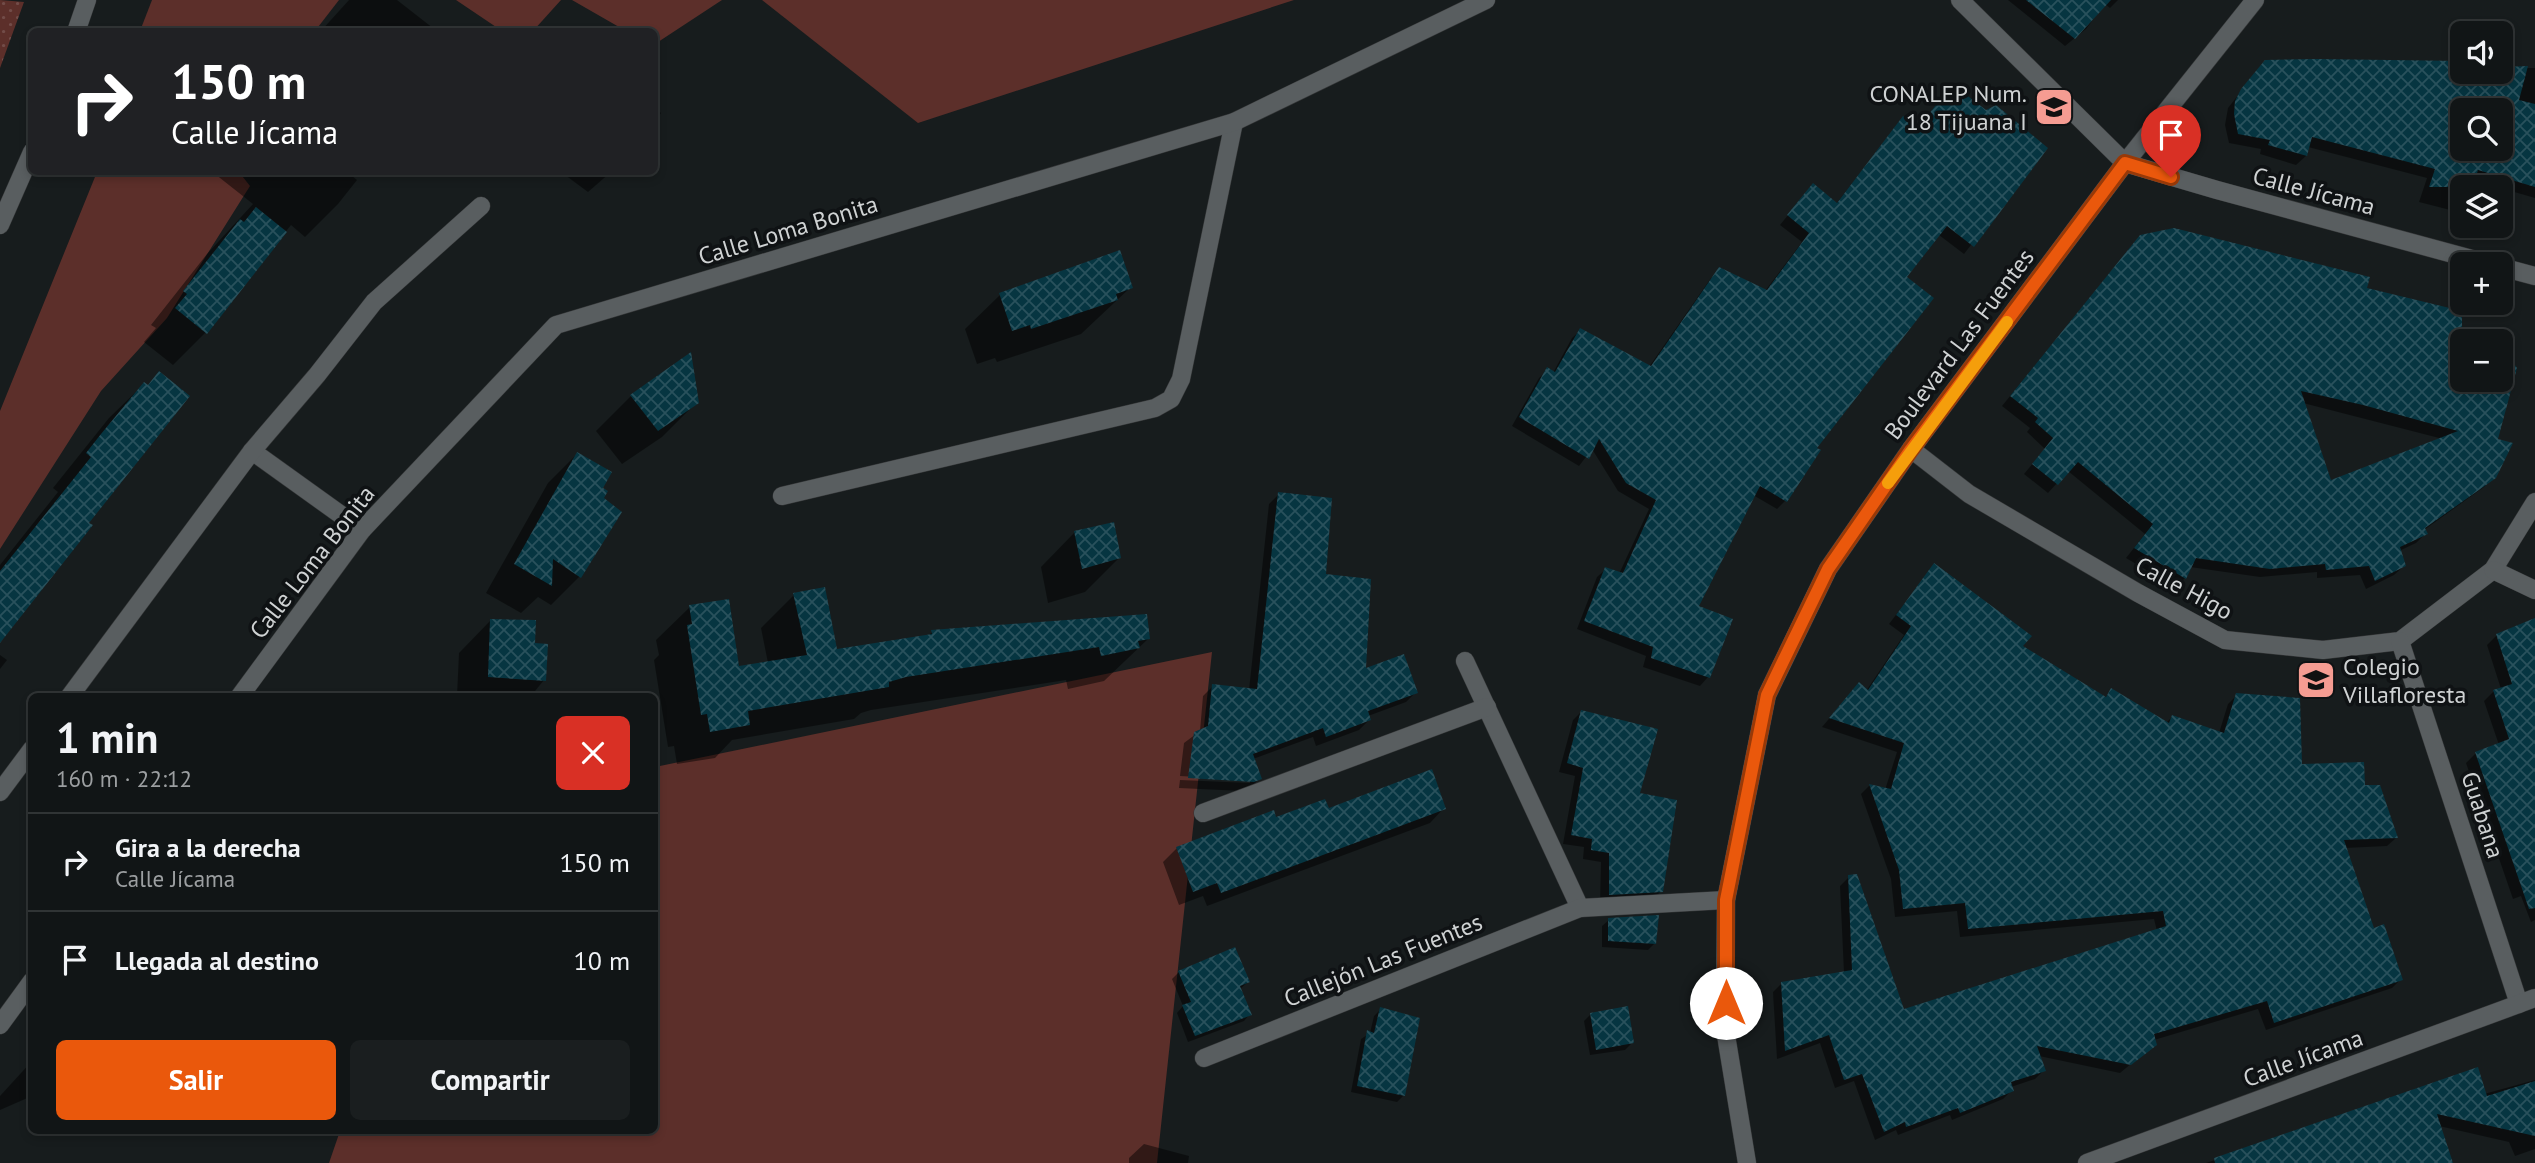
<!DOCTYPE html>
<html lang="es">
<head>
<meta charset="utf-8">
<style>
	body { margin:0; font-family:"PT Sans",sans-serif; background:#1a1e1f; color:#f1f3f6; height:100vh; display:flex; flex-direction:column; font-size:26px; white-space:nowrap }
	* { box-sizing:border-box; margin:0 }
	p { font-size:23px; color:#9c9fa1 }
	.icon { flex:none; width:38px; height:38px; fill:none; stroke:currentColor; stroke-width:2; stroke-linecap:round; stroke-linejoin:round }
	.map { position:relative; flex:1; overflow:hidden }
	.details { position:absolute; left:28px; top:693px; width:630px; height:441px; display:flex; flex-direction:column; background:#111516; border-radius:10px; box-shadow:0 4px 10px #0003,0 0 0 2px #303435 }
	.details>* { flex:none }
	.banner { position:absolute; left:28px; top:28px; width:630px; height:147px; border-radius:10px; box-shadow:0 4px 10px #0003,0 0 0 2px #303435; background:#202124; color:#fff; overflow:hidden }
	.tools { position:absolute; left:2450px; top:21px; display:grid; gap:14px }
	.tools a { display:grid; place-items:center; width:63px; height:63px; border-radius:10px; background:#111516; box-shadow:0 4px 10px #0003,0 0 0 2px #303435; font-size:35px }
	.pin { position:absolute; display:grid; place-items:center; width:60px; height:60px; color:#fff; margin:-72px -30px; border-radius:50% 50% 50% 0; rotate:-45deg; box-shadow:0 0 7px #0007 }
	.pin .icon { rotate:45deg }
	.me { position:absolute; width:77px; margin:-38px; rotate:0deg; stroke-linejoin:round; filter:drop-shadow(0 0 5px #0008) }
	.turn { display:flex; align-items:center; gap:24px; height:147px; padding:0 28px; font-size:32px }
	.turn .icon { width:91px; height:91px; stroke-width:2.5 }
	.turn b { display:block; font-size:49px; line-height:60px }
	.round { display:grid; place-items:center; flex:none; width:74px; height:74px; border-radius:10px; background:#1a1e1f }
	.headline { display:flex; align-items:center; justify-content:space-between; height:119px; padding:0 28px }
	h1 { font-size:42px; font-weight:700; line-height:52px }
	.action { display:flex; gap:14px; margin-top:auto; padding:14px 28px }
	.action a { flex:1; height:80px; border-radius:10px; background:#ea580c; color:#fff; font-size:28px; font-weight:700; line-height:80px; text-align:center }
	.action a+a { background:#1a1e1f; color:#f1f3f6 }
	ul { padding:0; list-style:none }
	li { display:flex; align-items:center; gap:21px; height:98px; padding:0 28px; border-top:2px solid #303435 }
	li div { flex:1 }
	li b { display:block; font-size:26px }
	li em { font-style:normal }
	.map>svg:first-child { display:block }
</style>
</head>
<body>
<div class="map">
<svg width="2535" height="1163" viewBox="0 0 2535 1163">
	<defs>
		<pattern id="park-dots" width="8" height="8" patternUnits="userSpaceOnUse" patternTransform="scale(1.75)"><rect width="8" height="8" fill="#5c2f2a"/><path d="M2 2h.1M6 6h.1" fill="none" stroke="#724c48" stroke-width="1.8" stroke-linecap="round"/></pattern>
		<pattern id="building-cross-hatch" width="8" height="8" patternUnits="userSpaceOnUse" patternTransform="scale(1.75)"><rect width="8" height="8" fill="#063541"/><path d="M0 0l8 8M0 8l8-8" fill="none" stroke="#29515c"/></pattern>
	</defs>
	<rect width="100%" height="100%" fill="#171c1d"/>
	<g fill="#5c2f2a">
		<path d="M152 0H339L315 31H140Z"/>
		<path d="M456 0H561L533 31H502Z"/>
		<path d="M572 0H722L655 44 654 32 626 31Z"/>
		<path d="M762 0H1294L918 123Z"/>
		<path d="M97 172H239L250 186 167 318 101 391 0 549V411Z"/>
		<path d="M1212 652 1157 1163H329L340 1131 654 1130 655 767Z"/>
	</g>
	<path fill="url(#park-dots)" d="M0 0 24 2 0 68Z"/>
	<g fill="#0007" fill-rule="evenodd">
		<path d="M349 0H397L438 32H320Z"/>
		<path d="M2008 0H2118L2110 8 2105 4 2086 29 2065 46Z"/>
		<path d="M2265 61 2462 62V72H2501V68H2535V198L2473 180 2471 187H2462V208L2458 212 2419 202 2427 178 2308 147 2306 156 2296 165 2260 154 2261 149 2229 143 2225 125 2228 108ZM2462 110H2501V149H2462Z"/>
		<path d="M654 108 661 113 654 121Z"/>
		<path d="M1986 112 2046 148 1964 254 1939 235 1905 277 1786 500 1777 509 1753 495 1696 607 1708 677 1700 686 1643 667 1646 656 1577 629 1597 577 1606 569 1619 574 1649 509 1618 491 1592 449 1579 466 1512 426 1539 378 1548 370 1553 373 1572 338 1581 330 1649 367 1711 278 1720 269 1765 291 1802 242 1780 225 1805 194 1836 204 1903 118 1918 129Z"/>
		<path d="M217 172H347L357 180 338 204 305 237 291 225 206 332 173 365 144 342 156 328 151 325 207 254 253 204 215 174Z"/>
		<path d="M561 172H611L588 192Z"/>
		<path d="M2131 247 2365 289 2448 326 2512 342 2496 441 2494 477 2484 487 2424 530 2425 534 2416 543 2399 551 2404 566 2394 575 2366 589 2360 575 2317 578V572L2260 577 2190 567 2185 578 2175 587 2126 558 2145 534 2068 471 2048 493 2024 474 2045 449 2027 432 2030 428 2002 406ZM2462 341H2501V380H2462ZM2303 403 2443 439 2329 482Z"/>
		<path d="M1119 252 1131 287 1081 334 997 362 995 358 977 364 965 329 1000 295Z"/>
		<path d="M689 355 697 402 662 437 622 464 596 431 631 396Z"/>
		<path d="M160 373 87 523 0 638V565L58 492 53 488 109 418 144 384 147 386Z"/>
		<path d="M577 454 601 489 579 577 551 605 538 597 521 613 486 593 548 483Z"/>
		<path d="M1279 494 1324 576 1364 671 1416 692 1406 702 1368 716 1369 720 1359 730 1316 746 1313 737 1253 759 1260 778 1250 788 1243 791 1179 788 1180 780 1250 783V780L1180 776 1184 743 1200 731 1203 696 1213 686 1249 690 1269 504Z"/>
		<path d="M1075 532 1119 558 1085 592 1048 603 1041 567Z"/>
		<path d="M1934 565 2021 647 2104 698 2112 691 2166 723 2172 717 2219 733 2228 704 2237 695 2300 766 2363 787 2396 838 2387 846 2345 848 2373 930 2401 979 2392 988 2266 1030 2258 1009 2154 1040 2155 1044 2120 1073 2039 1056 2044 1070 2035 1079 2011 1087 2012 1090 2003 1099 1952 1120 1950 1115 1898 1135 1896 1130 1875 1140 1854 1081 1835 1088 1820 1043 1777 1059 1773 992 1782 983 1844 973 1840 886 1849 877 1903 1012 2157 931 2154 919 1960 937 1957 911 1895 917 1891 879 1861 794 1869 786 1885 790 1897 752 1822 727 1851 693 1866 691 1904 635 1889 624Z"/>
		<path d="M794 595 835 651 927 637 932 632 1148 639 1104 681 1068 689 1066 680 871 710 861 713 854 719 732 740 715 758 677 764 674 746 668 747 654 660 659 655 656 640 690 607 738 668 768 663 761 628Z"/>
		<path d="M491 620 533 645 544 680 531 696H457L459 653Z"/>
		<path d="M2535 627V920L2531 922 2521 896 2513 899 2466 763 2476 753 2499 745 2484 701 2494 691 2501 689 2487 645 2497 635Z"/>
		<path d="M0 655 7 660 0 669Z"/>
		<path d="M1582 711 1638 795 1661 891 1652 900 1600 903 1601 862 1583 859 1584 847 1563 844 1575 776 1559 772 1573 720Z"/>
		<path d="M1444 808 1430 823 1207 906 1203 896 1179 905 1163 862 1177 848 1275 819 1328 810Z"/>
		<path d="M1609 920 1655 943 1648 950 1602 947V926Z"/>
		<path d="M1179 972 1248 982 1240 989 1250 1014 1244 1021 1188 1042 1177 1013 1183 1006 1172 979Z"/>
		<path d="M1381 1009 1404 1095 1397 1102 1351 1092 1361 1039 1370 1033 1374 1016Z"/>
		<path d="M1591 1014 1632 1043 1625 1050 1590 1055 1584 1021Z"/>
		<path d="M32 1061V1096L0 1110V1096Z"/>
		<path d="M2477 1070 2484 1094 2535 1080V1149L2515 1156 2509 1142 2439 1126 2451 1163H2206Z"/>
		<path d="M1144 1144 1189 1156 1188 1163H1129V1158Z"/>
	</g>
	<g fill="url(#building-cross-hatch)" fill-rule="evenodd">
		<path d="M2026 0H2111L2075 39Z"/>
		<path d="M2316 59 2462 61V72H2501V67L2528 66 2519 100 2535 104V187L2478 170 2473 187H2429L2435 169 2312 137 2307 156 2268 145 2270 140 2238 134 2234 114 2235 101 2241 89 2265 60ZM2462 110H2501V149H2462Z"/>
		<path d="M1952 84 1986 110 1996 105 2048 148 1974 247 1947 226 1907 277 1934 298 1817 448 1821 450 1787 502 1760 486 1699 606 1733 619 1710 678 1651 658 1653 647 1584 621 1605 567 1623 573 1656 500 1626 483 1599 439 1589 459 1519 417 1547 367 1555 372 1580 328 1651 366 1719 267 1767 290 1809 233 1787 215 1813 183 1837 203 1903 116 1919 127Z"/>
		<path d="M256 207 287 232 207 334 175 308 187 294 183 291 240 219 244 222Z"/>
		<path d="M2174 228 2370 277 2367 288 2462 311V327L2514 340 2510 358 2517 368 2498 439 2513 443 2496 478 2425 528 2428 534 2400 547 2406 566 2375 581 2369 566 2326 570 2325 564 2270 569 2196 558 2186 579 2134 548 2153 524 2078 462 2058 485 2032 464 2053 438 2035 422 2038 418 2010 396 2140 235ZM2462 341H2501V380H2462ZM2301 391 2363 405 2458 431 2331 480Z"/>
		<path d="M1120 250 1133 288 1116 294 1118 300 1031 329 1030 325 1012 331 999 293Z"/>
		<path d="M691 352 699 403 658 431 630 395Z"/>
		<path d="M159 371 190 396 89 523 93 525 0 643V571L91 457 86 453 101 434 144 382 148 385Z"/>
		<path d="M577 452 612 472 603 488 608 491 604 498 622 512 581 578 553 559 552 586 514 564Z"/>
		<path d="M1278 492 1332 498 1326 574 1371 579 1366 668 1404 654 1418 693 1368 711 1371 720 1326 737 1323 728 1253 754 1262 779 1254 782 1188 778 1194 732 1208 726 1212 684 1257 689Z"/>
		<path d="M1114 522 1121 558 1082 569 1074 531Z"/>
		<path d="M1934 563 2032 636 2023 646 2106 697 2111 688 2169 723 2172 715 2224 733 2236 693 2300 698 2302 764 2364 762 2365 785H2380L2398 838 2344 840 2374 928 2384 924 2403 980 2274 1023 2267 1001 2154 1034 2157 1045 2131 1065 2037 1046 2046 1071 2011 1082 2014 1091 1960 1113 1958 1108 1906 1127 1905 1122 1884 1132 1862 1074 1844 1080 1829 1035 1785 1051 1781 982 1852 970 1848 875 1857 874 1904 1009 2166 926 2163 911 1968 929 1965 903 1903 909 1899 870 1869 784 1891 789 1904 743 1829 718 1859 682 1868 690 1911 626 1896 615Z"/>
		<path d="M825 587 837 649 932 634 931 630 1147 614 1150 639 1138 641 1140 648 1101 656 1099 647 906 677 889 682V687L748 711 750 725 710 732 707 714 701 715 687 625 692 624 689 605 729 599 739 666 807 655 793 593Z"/>
		<path d="M2535 618V908L2529 909 2475 752 2509 739 2493 690 2512 684 2496 634Z"/>
		<path d="M490 619 536 620 535 643 548 644 546 681 488 677Z"/>
		<path d="M1581 710 1658 729 1640 793 1677 800 1663 892 1609 895V853L1591 850 1592 839 1571 835 1583 768 1567 763Z"/>
		<path d="M1432 769 1446 809 1221 893 1217 883 1193 892 1176 847 1274 810 1276 817 1325 799 1329 808Z"/>
		<path d="M1659 915 1656 944 1608 941V918Z"/>
		<path d="M1235 947 1250 982 1240 986 1252 1015 1195 1036 1182 1005 1191 1002 1178 971Z"/>
		<path d="M1628 1006 1634 1043 1596 1050 1590 1013Z"/>
		<path d="M1380 1007 1420 1018 1405 1096 1357 1086 1367 1030 1374 1033Z"/>
		<path d="M2478 1067 2487 1096 2535 1081V1136L2437 1114 2453 1163H2215L2214 1158Z"/>
	</g>
	<g fill="none" stroke-linecap="round" stroke-linejoin="round">
		<g stroke="#353738" stroke-width="19">
			<g id="minor">
				<path d="M1960 0 2125 163 2217 190 2490 264"/>
				<path d="M76 32 87 0"/>
				<path d="M0 225 32 152"/>
				<path d="M2501 267 2535 276"/>
				<path d="M1911 449 1969 494 2138 593 2225 640 2323 650 2400 641 2493 570 2535 502"/>
				<path d="M252 451 362 530"/>
				<path d="M782 496 1155 408 1171 399 1181 379 1234 122"/>
				<path d="M2493 570 2535 590"/>
				<path d="M2400 641 2519 1004"/>
				<path d="M1465 661 1580 908"/>
				<path d="M70 696 252 451 317 375 374 302 481 206"/>
				<path d="M240 696 362 530 556 325 1234 122 1486 0"/>
				<path d="M0 792 32 749"/>
				<path d="M1203 813 1487 707"/>
				<path d="M0 1025 32 981"/>
				<path d="M1204 1058 1580 908 1726 900"/>
				<path d="M1747 1163 1725 1029 1726 900 1767 695 1828 569 1911 449 2125 163 2255 0"/>
				<path d="M2087 1163 2535 998"/>
			</g>
		</g>
		<use href="#minor" stroke="#595e60" stroke-width="18"/>
	</g>
	<g fill="none" stroke-linecap="round" stroke-linejoin="round">
		<g stroke="#983908" stroke-width="18">
			<path id="route" d="M1726 1003V900L1767 695 1777 674 1828 569 1911 449 2125 163 2171 177"/>
		</g>
		<use href="#route" stroke="#ea580c" stroke-width="12"/>
		<path stroke="#f59e0b" stroke-width="12" d="M1888 483 2007 322"/>
	</g>
	<defs>
		<g id="school-square" transform="scale(2.0125)"><rect x="-9" y="-9" width="18" height="18" rx="4" fill="#f59c92" stroke="#0f1214"/><path d="M0-5L7-2L0 1L-7-2ZM-4 1L0 2.5L4 1V4Q0 6-4 4Z" fill="#111"/></g>
	</defs>
	<g fill-rule="evenodd">
		<use href="#school-square" x="2054" y="107"/>
		<use href="#school-square" x="2316" y="680"/>
	</g>
	<g text-anchor="middle" dominant-baseline="central" stroke-width="7" stroke-linejoin="round" paint-order="stroke">
		<g font-size="24" fill="#cfd2d3" stroke="#0f1214" text-anchor="end">
			<text x="2027" y="93">CONALEP Num.<tspan x="2027" dy="28">18 Tijuana I</tspan></text>
			<text x="2343" y="666" text-anchor="start">Colegio<tspan x="2343" dy="28">Villafloresta</tspan></text>
		</g>
		<g font-size="24" fill="#cfd2d3" stroke="#0f1214">
			<text transform="translate(2314 191) rotate(15)">Calle Jícama</text>
			<text transform="translate(788 230) rotate(-17)">Calle Loma Bonita</text>
			<text transform="translate(1959 344) rotate(-53)">Boulevard Las Fuentes</text>
			<text transform="translate(312 562) rotate(-52)">Calle Loma Bonita</text>
			<text transform="translate(2184 588) rotate(28)">Calle Higo</text>
			<text transform="translate(2483 815) rotate(72)">Guabana</text>
			<text transform="translate(1383 960) rotate(-22)">Callejón Las Fuentes</text>
			<text transform="translate(2303 1058) rotate(-20)">Calle Jícama</text>
		</g>
	</g>
</svg>
<div class="tools">
<a><svg class="icon" aria-label="sound" viewBox="0 0 24 24"><path d="M4 9h4l5-4v14l-5-4H4zM17 9q2 3 0 6"/></svg></a>
<a><svg class="icon" aria-label="search" viewBox="0 0 24 24"><circle cx="10" cy="10" r="6"/><path d="M15 15l6 6"/></svg></a>
<a><svg class="icon" aria-label="layers" viewBox="0 0 24 24"><path d="M12 4l9 5-9 5-9-5zM3 14l9 5 9-5"/></svg></a>
<a>+</a>
<a>−</a>
</div>
<div class="pin" style="left:2171px;top:177px;background:#d93025"><svg class="icon" aria-label="arrive" viewBox="0 0 24 24"><path d="M6 21V4h12l-3 4 3 4H6"/></svg></div>
<svg class="me" style="left:1726px;top:1003px" viewBox="-20 -20 40 40"><circle r="19" fill="#fff"/><path d="M0-13L10 11 0 6-10 11z" fill="#ea580c"/></svg>
<div class="banner">
<div class="turn"><svg class="icon" aria-label="right" viewBox="0 0 24 24"><path d="M7 20v-9h11M14 6l5 5-5 5"/></svg><div><b>150 m</b>Calle Jícama</div></div>
</div>
<section class="details">
<div class="headline"><div><h1>1 min</h1><p>160 m · 22:12</p></div><a class="round" style="background:#d93025;color:#fff"><svg class="icon" aria-label="close" viewBox="0 0 24 24"><path d="M6 6l12 12M18 6L6 18"/></svg></a></div>
<ul>
<li><svg class="icon" aria-label="right" viewBox="0 0 24 24"><path d="M7 20v-9h11M14 6l5 5-5 5"/></svg><div><b>Gira a la derecha</b><p>Calle Jícama</p></div><em>150 m</em></li>
<li><svg class="icon" aria-label="arrive" viewBox="0 0 24 24"><path d="M6 21V4h12l-3 4 3 4H6"/></svg><div><b>Llegada al destino</b></div><em>10 m</em></li>
</ul>
<div class="action"><a>Salir</a><a>Compartir</a></div>
</section>
</div>
</body>
</html>
